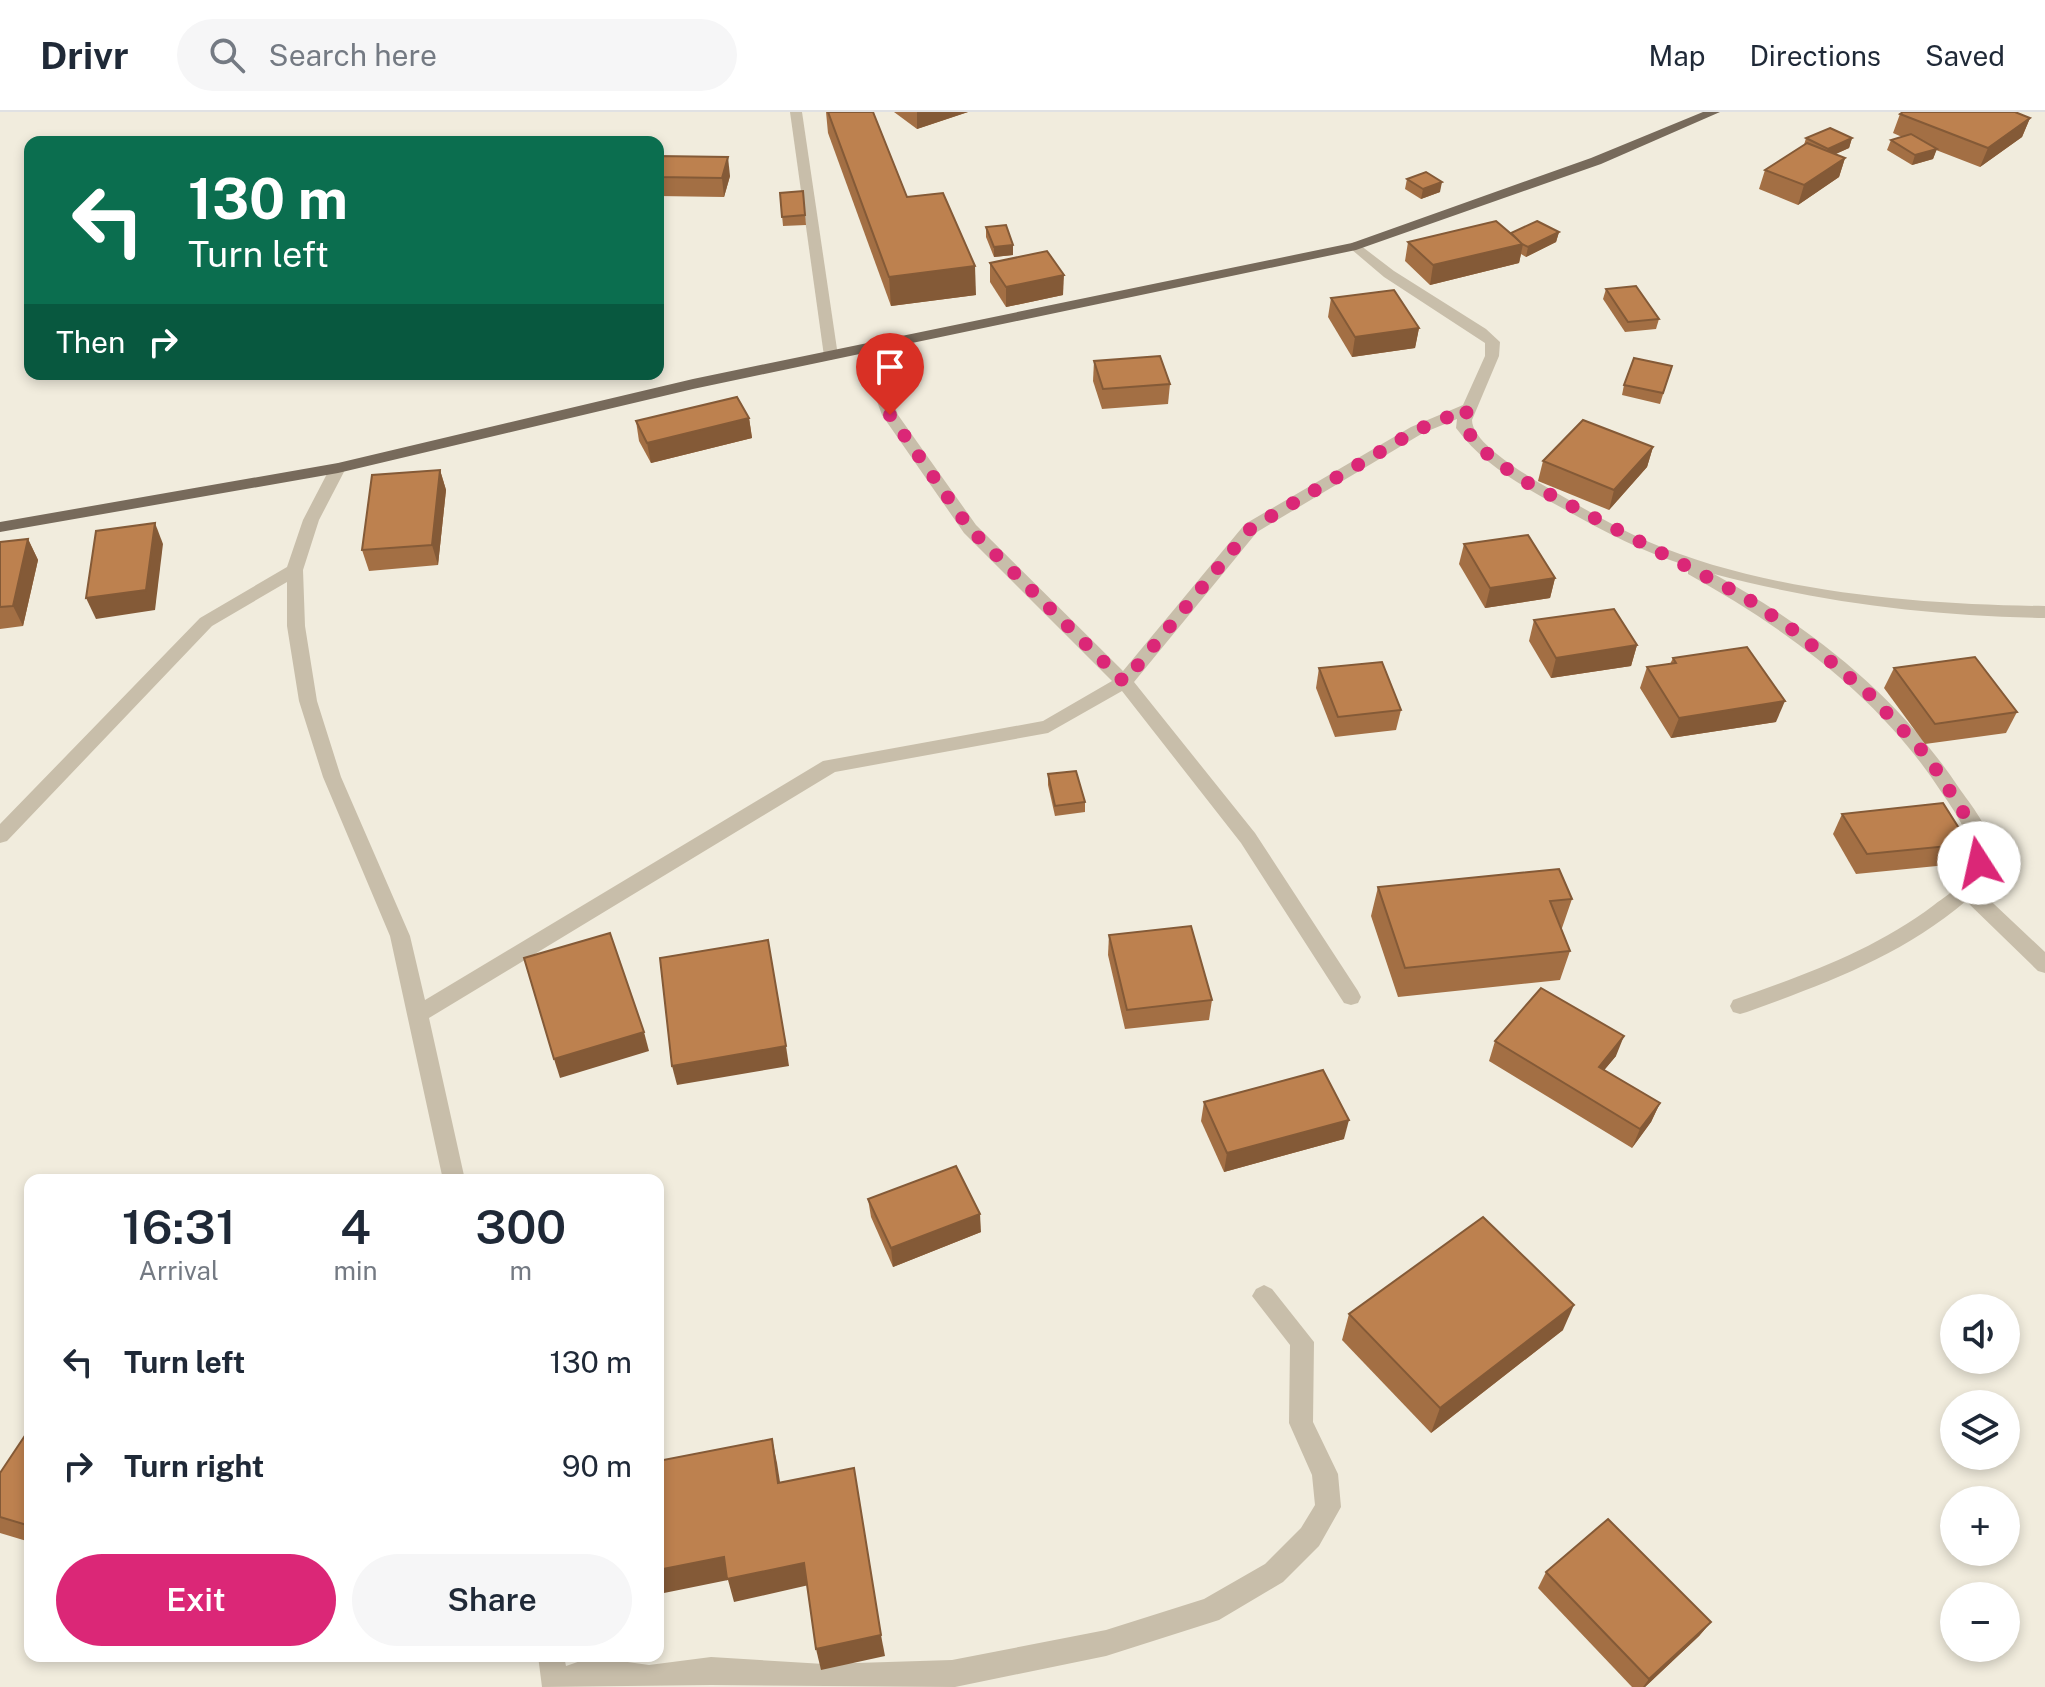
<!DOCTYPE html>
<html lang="en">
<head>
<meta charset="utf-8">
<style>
	body { margin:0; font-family:"Public Sans",sans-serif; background:#f6f6f7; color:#1f2937; height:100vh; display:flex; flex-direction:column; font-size:30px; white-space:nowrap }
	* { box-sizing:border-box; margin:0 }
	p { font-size:26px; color:#747a83 }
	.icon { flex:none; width:44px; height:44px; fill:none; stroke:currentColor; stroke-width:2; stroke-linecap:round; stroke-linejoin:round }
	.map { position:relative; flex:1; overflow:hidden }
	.sheet { position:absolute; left:24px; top:1062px; width:640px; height:488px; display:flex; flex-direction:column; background:#fff; border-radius:16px; box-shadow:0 4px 12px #0003 }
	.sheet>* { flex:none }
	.hud { position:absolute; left:24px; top:24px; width:640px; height:244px; border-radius:16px; box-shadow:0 4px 12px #0003; background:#0b6e4f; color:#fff; overflow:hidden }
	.buttons { position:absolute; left:1940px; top:1182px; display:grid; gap:16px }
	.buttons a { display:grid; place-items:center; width:80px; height:80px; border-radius:50%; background:#fff; box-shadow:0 4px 12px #0003; font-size:40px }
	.pin { position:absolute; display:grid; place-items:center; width:68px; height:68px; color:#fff; margin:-82px -34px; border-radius:50% 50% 50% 0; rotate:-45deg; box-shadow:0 0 8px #0007 }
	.pin .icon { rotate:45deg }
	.me { position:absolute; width:88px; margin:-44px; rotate:350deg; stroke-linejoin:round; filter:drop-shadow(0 0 6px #0008) }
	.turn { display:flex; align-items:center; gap:28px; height:168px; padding:0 32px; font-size:36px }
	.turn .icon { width:104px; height:104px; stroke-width:2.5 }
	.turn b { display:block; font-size:56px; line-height:68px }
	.then { display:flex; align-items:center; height:76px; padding:0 32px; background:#0003; gap:16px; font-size:30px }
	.eta { display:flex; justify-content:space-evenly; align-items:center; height:136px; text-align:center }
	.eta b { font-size:48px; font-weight:600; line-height:56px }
	.primary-button { display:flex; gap:16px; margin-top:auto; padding:16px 32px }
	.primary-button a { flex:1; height:92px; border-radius:48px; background:#db2777; color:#fff; font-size:32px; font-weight:600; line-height:92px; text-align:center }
	.primary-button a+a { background:#f6f6f7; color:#1f2937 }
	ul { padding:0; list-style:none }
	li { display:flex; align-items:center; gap:24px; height:104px; padding:0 32px }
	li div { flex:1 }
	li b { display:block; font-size:30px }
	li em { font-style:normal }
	header { display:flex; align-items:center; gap:48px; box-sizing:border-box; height:112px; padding:0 40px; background:#fff; border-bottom:2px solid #e0e1e3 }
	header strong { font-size:38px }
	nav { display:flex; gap:44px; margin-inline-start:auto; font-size:28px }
	.search { width:560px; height:72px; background:#f6f6f7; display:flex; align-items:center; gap:20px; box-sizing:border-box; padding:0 28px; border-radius:44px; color:#747a83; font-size:30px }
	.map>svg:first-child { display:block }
</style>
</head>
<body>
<header>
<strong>Drivr</strong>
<div class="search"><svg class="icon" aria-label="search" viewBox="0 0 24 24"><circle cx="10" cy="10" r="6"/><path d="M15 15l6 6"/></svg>Search here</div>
<nav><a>Map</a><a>Directions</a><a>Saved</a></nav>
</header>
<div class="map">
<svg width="2045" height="1575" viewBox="0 0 2045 1575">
	<rect width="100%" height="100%" fill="#f1ecdd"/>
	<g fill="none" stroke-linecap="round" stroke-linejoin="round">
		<g fill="#c8beaa" fill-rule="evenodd">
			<path d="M790 0H802L838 244 831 248 824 244Z"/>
			<path d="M1356 130 1394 159 1486 217 1500 230 1499 244 1472 308C1472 330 1519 358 1536 369 1573 390 1610 413 1649 430 1766 480 1919 493 2045 494V506C1933 504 1823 491 1714 462 1811 515 1898 584 1959 676 1970 692 1986 710 1989 729 1991 746 1984 761 1977 776L2045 840V861L2038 859 1966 789C1901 844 1827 871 1747 900L1740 902 1733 900 1730 894 1733 888C1804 863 1873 839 1934 793 1943 786 1955 779 1961 769 1981 735 1961 709 1942 681 1880 585 1787 517 1688 462V454C1643 440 1605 420 1564 397 1524 375 1484 354 1456 316L1457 307 1423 321 1257 420 1134 570 1255 721 1358 879 1361 885 1358 891 1351 893 1344 891 1241 731 1122 579 1048 621 835 660 429 906 465 1068H443L390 824 323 665 299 589 287 514V470L212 514 7 729 0 731V712L200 506 287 455 303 408 330 356 338 351 344 353 346 356 319 408 303 458 305 514 317 589 341 665 410 824 425 888 823 649 1043 609 1112 569 964 421 882 303 858 237 860 234 865 233 872 237 898 303 976 413 1123 559 1245 412 1411 315 1463 293 1485 244V231L1384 165 1351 137V131Z"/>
			<path d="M1264 1173 1272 1177 1314 1230 1313 1310 1338 1362 1341 1395 1319 1434 1283 1470 1219 1508 1106 1544 955 1575 711 1573 542 1575 538 1544H564L566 1554 592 1545 649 1553 711 1545 824 1552 952 1548 1106 1518 1204 1487 1265 1452 1301 1416 1315 1393 1312 1363 1289 1311 1290 1233 1252 1184 1256 1177Z"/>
		</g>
		<path fill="#776a5b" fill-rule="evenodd" d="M1703 0H1720L1601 52 1356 138 693 277 338 361 0 420V410L338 351 693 267 1352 131 1591 46Z"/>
	</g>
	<g fill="#a36f44">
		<path d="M826 0H828L907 85 976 183 891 194 828 21Z"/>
		<path d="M894 0H968L917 17Z"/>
		<path d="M1900 2 2030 6 2022 25 1980 55 1936 38 1933 47 1912 53 1887 38 1891 28 1902 25 1893 21Z"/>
		<path d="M1806 26H1852L1849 36 1835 42 1845 46 1839 65 1798 93 1759 77 1765 58 1804 33Z"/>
		<path d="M658 44 730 64 724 85 658 84Z"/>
		<path d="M1407 67 1440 80 1421 87 1405 77Z"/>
		<path d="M803 79 806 113 783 114 780 81Z"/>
		<path d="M986 115 1013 133V143L994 145 986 125Z"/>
		<path d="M1559 120 1556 130 1526 145 1521 142 1519 151 1430 173 1405 149 1408 130 1511 121Z"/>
		<path d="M990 151 1063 183 1006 195 990 170Z"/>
		<path d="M1606 177 1659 207 1656 217 1625 220 1603 187Z"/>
		<path d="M1331 186 1419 216 1415 236 1352 245 1328 205Z"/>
		<path d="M1094 249 1170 272 1168 292 1102 297 1093 269Z"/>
		<path d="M1672 254 1660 292 1622 283 1624 273Z"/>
		<path d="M749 306 752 326 651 351 639 329 636 309Z"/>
		<path d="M1653 335 1647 355 1609 398 1538 369 1543 349Z"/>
		<path d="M440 358 446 378 438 453 369 459 362 438Z"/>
		<path d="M28 427 38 448 23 514 0 517V430Z"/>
		<path d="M1464 432 1555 466 1550 486 1485 496 1459 452Z"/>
		<path d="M1534 508 1637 533 1631 554 1551 566 1529 529Z"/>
		<path d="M1673 546 1776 610 1671 626 1640 576 1647 555 1670 552Z"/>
		<path d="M1319 556 1401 598 1396 618 1335 625 1316 576Z"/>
		<path d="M1894 556 2017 600 2006 621 1925 632 1884 576Z"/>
		<path d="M1048 662 1085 690V700L1055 704 1048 673Z"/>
		<path d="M1842 702 1969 732 1957 752 1856 762 1833 722Z"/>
		<path d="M1378 775 1572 787 1562 816H1561L1570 839 1560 868 1398 885 1371 804Z"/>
		<path d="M1109 823 1212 888 1209 908 1125 917 1108 843Z"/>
		<path d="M1495 929 1616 944 1604 958 1660 991 1651 1010 1632 1036 1489 949Z"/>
		<path d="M1204 990 1344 1027 1224 1060 1201 1009Z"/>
		<path d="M868 1087 981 1120 893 1155 871 1105Z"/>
		<path d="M1349 1202 1563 1218 1431 1321 1342 1228Z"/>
		<path d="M30 1316V1430L0 1421V1361Z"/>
		<path d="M1546 1460 1711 1510 1699 1524 1645 1575H1632L1538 1476Z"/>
	</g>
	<g fill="#845a37">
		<path d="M917 0H968L917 17Z"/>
		<path d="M2030 6 2022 25 1980 55 1988 36Z"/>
		<path d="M1852 26 1849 36 1825 47 1828 37Z"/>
		<path d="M1937 37 1933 47 1912 53 1915 43Z"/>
		<path d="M728 45 730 64 724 85 722 66Z"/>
		<path d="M1845 46 1839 65 1798 93 1804 73Z"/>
		<path d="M1442 70 1440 80 1421 87 1423 77Z"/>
		<path d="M1559 120 1556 130 1526 145 1528 135Z"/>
		<path d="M1523 132 1519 151 1430 173 1433 153Z"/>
		<path d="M1013 133V143L994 145V135Z"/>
		<path d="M975 154 976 183 891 194 889 165Z"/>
		<path d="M1064 163 1063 183 1006 195V175Z"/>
		<path d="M1419 216 1415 236 1352 245 1355 225Z"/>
		<path d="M749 306 752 326 651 351 647 331Z"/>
		<path d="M1653 335 1647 355 1609 398 1614 378Z"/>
		<path d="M440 358 446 378 438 453 432 433Z"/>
		<path d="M155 411 163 432 155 498 96 507 86 486Z"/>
		<path d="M28 427 38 448 23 514 13 494Z"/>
		<path d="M1555 466 1550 486 1485 496 1490 476Z"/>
		<path d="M1637 533 1631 554 1551 566 1556 546Z"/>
		<path d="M1785 589 1776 610 1671 626 1679 606Z"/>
		<path d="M644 920 649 939 560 966 554 947Z"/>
		<path d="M1624 924 1616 944 1591 974 1599 955Z"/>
		<path d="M786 934 789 954 677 973 672 954Z"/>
		<path d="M1660 991 1651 1010 1632 1036 1640 1017Z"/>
		<path d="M1349 1008 1344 1027 1224 1060 1227 1041Z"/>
		<path d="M980 1102 981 1120 893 1155 891 1136Z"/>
		<path d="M1574 1193 1563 1218 1431 1321 1440 1296Z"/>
		<path d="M772 1327 777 1351 784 1395 778 1371Z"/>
		<path d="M724 1445 804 1451 809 1473 734 1490 728 1468 664 1481 658 1465V1458Z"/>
		<path d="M1711 1510 1699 1524 1645 1575H1643L1649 1567Z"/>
		<path d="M881 1523 885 1544 821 1558 816 1537Z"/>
	</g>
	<g fill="#bd814f" stroke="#845a37" stroke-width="2">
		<path d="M828 0H873L907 85 943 81 975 154 889 165Z"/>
		<path d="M1903 0H2015L2030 6 1988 36 1900 2Z"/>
		<path d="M1830 16 1852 26 1828 37 1806 26Z"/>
		<path d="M1911 22 1937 37 1915 43 1891 28Z"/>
		<path d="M1807 31 1845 46 1804 73 1765 58Z"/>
		<path d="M658 44 728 45 722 66 658 65Z"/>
		<path d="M1426 60 1442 70 1423 77 1407 67Z"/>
		<path d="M803 79 805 103 782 105 780 81Z"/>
		<path d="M1496 109 1523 132 1433 153 1408 130Z"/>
		<path d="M1537 109 1559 120 1528 135 1522 132 1511 121Z"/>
		<path d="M1006 113 1013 133 994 135 986 115Z"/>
		<path d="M1047 139 1064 163 1006 175 990 151Z"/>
		<path d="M1636 174 1659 207 1628 210 1606 177Z"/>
		<path d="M1394 178 1419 216 1355 225 1331 186Z"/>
		<path d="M1160 244 1170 272 1103 277 1094 249Z"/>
		<path d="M1634 246 1672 254 1663 281 1624 273Z"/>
		<path d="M737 285 749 306 647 331 636 309Z"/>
		<path d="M1583 308 1653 335 1614 378 1543 349Z"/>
		<path d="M440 358 432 433 362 438 372 363Z"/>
		<path d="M155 411 146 478 86 486 96 419Z"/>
		<path d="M1528 423 1555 466 1490 476 1464 432Z"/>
		<path d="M28 427 13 494 0 495V430Z"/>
		<path d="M1614 497 1637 533 1556 546 1534 508Z"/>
		<path d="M1747 535 1785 589 1679 606 1647 555 1676 551 1673 546Z"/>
		<path d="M1975 545 2017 600 1935 612 1894 556Z"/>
		<path d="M1382 550 1401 598 1338 605 1319 556Z"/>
		<path d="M1076 659 1085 690 1055 694 1048 662Z"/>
		<path d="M1943 691 1969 732 1867 742 1842 702Z"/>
		<path d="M1559 757 1572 787 1550 789 1570 839 1405 856 1378 775Z"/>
		<path d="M1191 814 1212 888 1127 898 1109 823Z"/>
		<path d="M610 821 644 920 554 947 524 846Z"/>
		<path d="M768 828 786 934 672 954 660 846Z"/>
		<path d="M1541 876 1624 924 1599 955 1660 991 1640 1017 1495 929Z"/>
		<path d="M1323 958 1349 1008 1227 1041 1204 990Z"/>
		<path d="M956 1054 980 1102 891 1136 868 1087Z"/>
		<path d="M1483 1105 1574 1193 1440 1296 1349 1202Z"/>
		<path d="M30 1316V1414L0 1405V1361Z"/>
		<path d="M772 1327 778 1371 854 1356 881 1523 816 1537 804 1451 727 1467 724 1445 658 1458V1349Z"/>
		<path d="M1608 1407 1711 1510 1649 1567 1546 1460Z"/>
	</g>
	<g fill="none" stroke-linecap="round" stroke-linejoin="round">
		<path stroke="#db2777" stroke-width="14" stroke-dasharray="0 25.2" d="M890 303 970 417 1124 570 1251 416 1417 318 1467 297 1464 316 1492 347 1528 371 1745 485 1796 520 1869 582 1928 645 1979 725V751"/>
	</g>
</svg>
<div class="buttons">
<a><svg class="icon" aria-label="sound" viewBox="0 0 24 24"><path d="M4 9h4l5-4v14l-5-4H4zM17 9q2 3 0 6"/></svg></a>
<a><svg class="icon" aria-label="layers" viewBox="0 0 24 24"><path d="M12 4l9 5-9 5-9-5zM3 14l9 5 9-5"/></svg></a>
<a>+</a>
<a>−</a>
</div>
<div class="pin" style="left:890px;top:303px;background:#d93025"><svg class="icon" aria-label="arrive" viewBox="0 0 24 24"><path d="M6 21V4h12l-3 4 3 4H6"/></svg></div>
<svg class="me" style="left:1979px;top:751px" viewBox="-20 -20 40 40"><circle r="19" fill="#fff"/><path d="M0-13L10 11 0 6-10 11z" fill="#db2777"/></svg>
<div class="hud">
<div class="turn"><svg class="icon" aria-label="left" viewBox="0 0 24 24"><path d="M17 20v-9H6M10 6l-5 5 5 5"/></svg><div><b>130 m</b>Turn left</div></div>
<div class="then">Then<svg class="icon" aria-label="right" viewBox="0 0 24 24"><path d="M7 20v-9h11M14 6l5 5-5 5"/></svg></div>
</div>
<section class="sheet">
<div class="eta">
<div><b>16:31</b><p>Arrival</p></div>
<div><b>4</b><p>min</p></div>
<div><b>300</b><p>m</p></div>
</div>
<ul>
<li><svg class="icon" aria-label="left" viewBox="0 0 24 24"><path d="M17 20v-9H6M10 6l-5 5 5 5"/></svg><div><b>Turn left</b></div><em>130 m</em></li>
<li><svg class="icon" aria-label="right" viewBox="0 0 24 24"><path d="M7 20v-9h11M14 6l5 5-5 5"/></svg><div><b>Turn right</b></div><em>90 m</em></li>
</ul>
<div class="primary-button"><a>Exit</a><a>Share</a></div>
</section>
</div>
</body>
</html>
